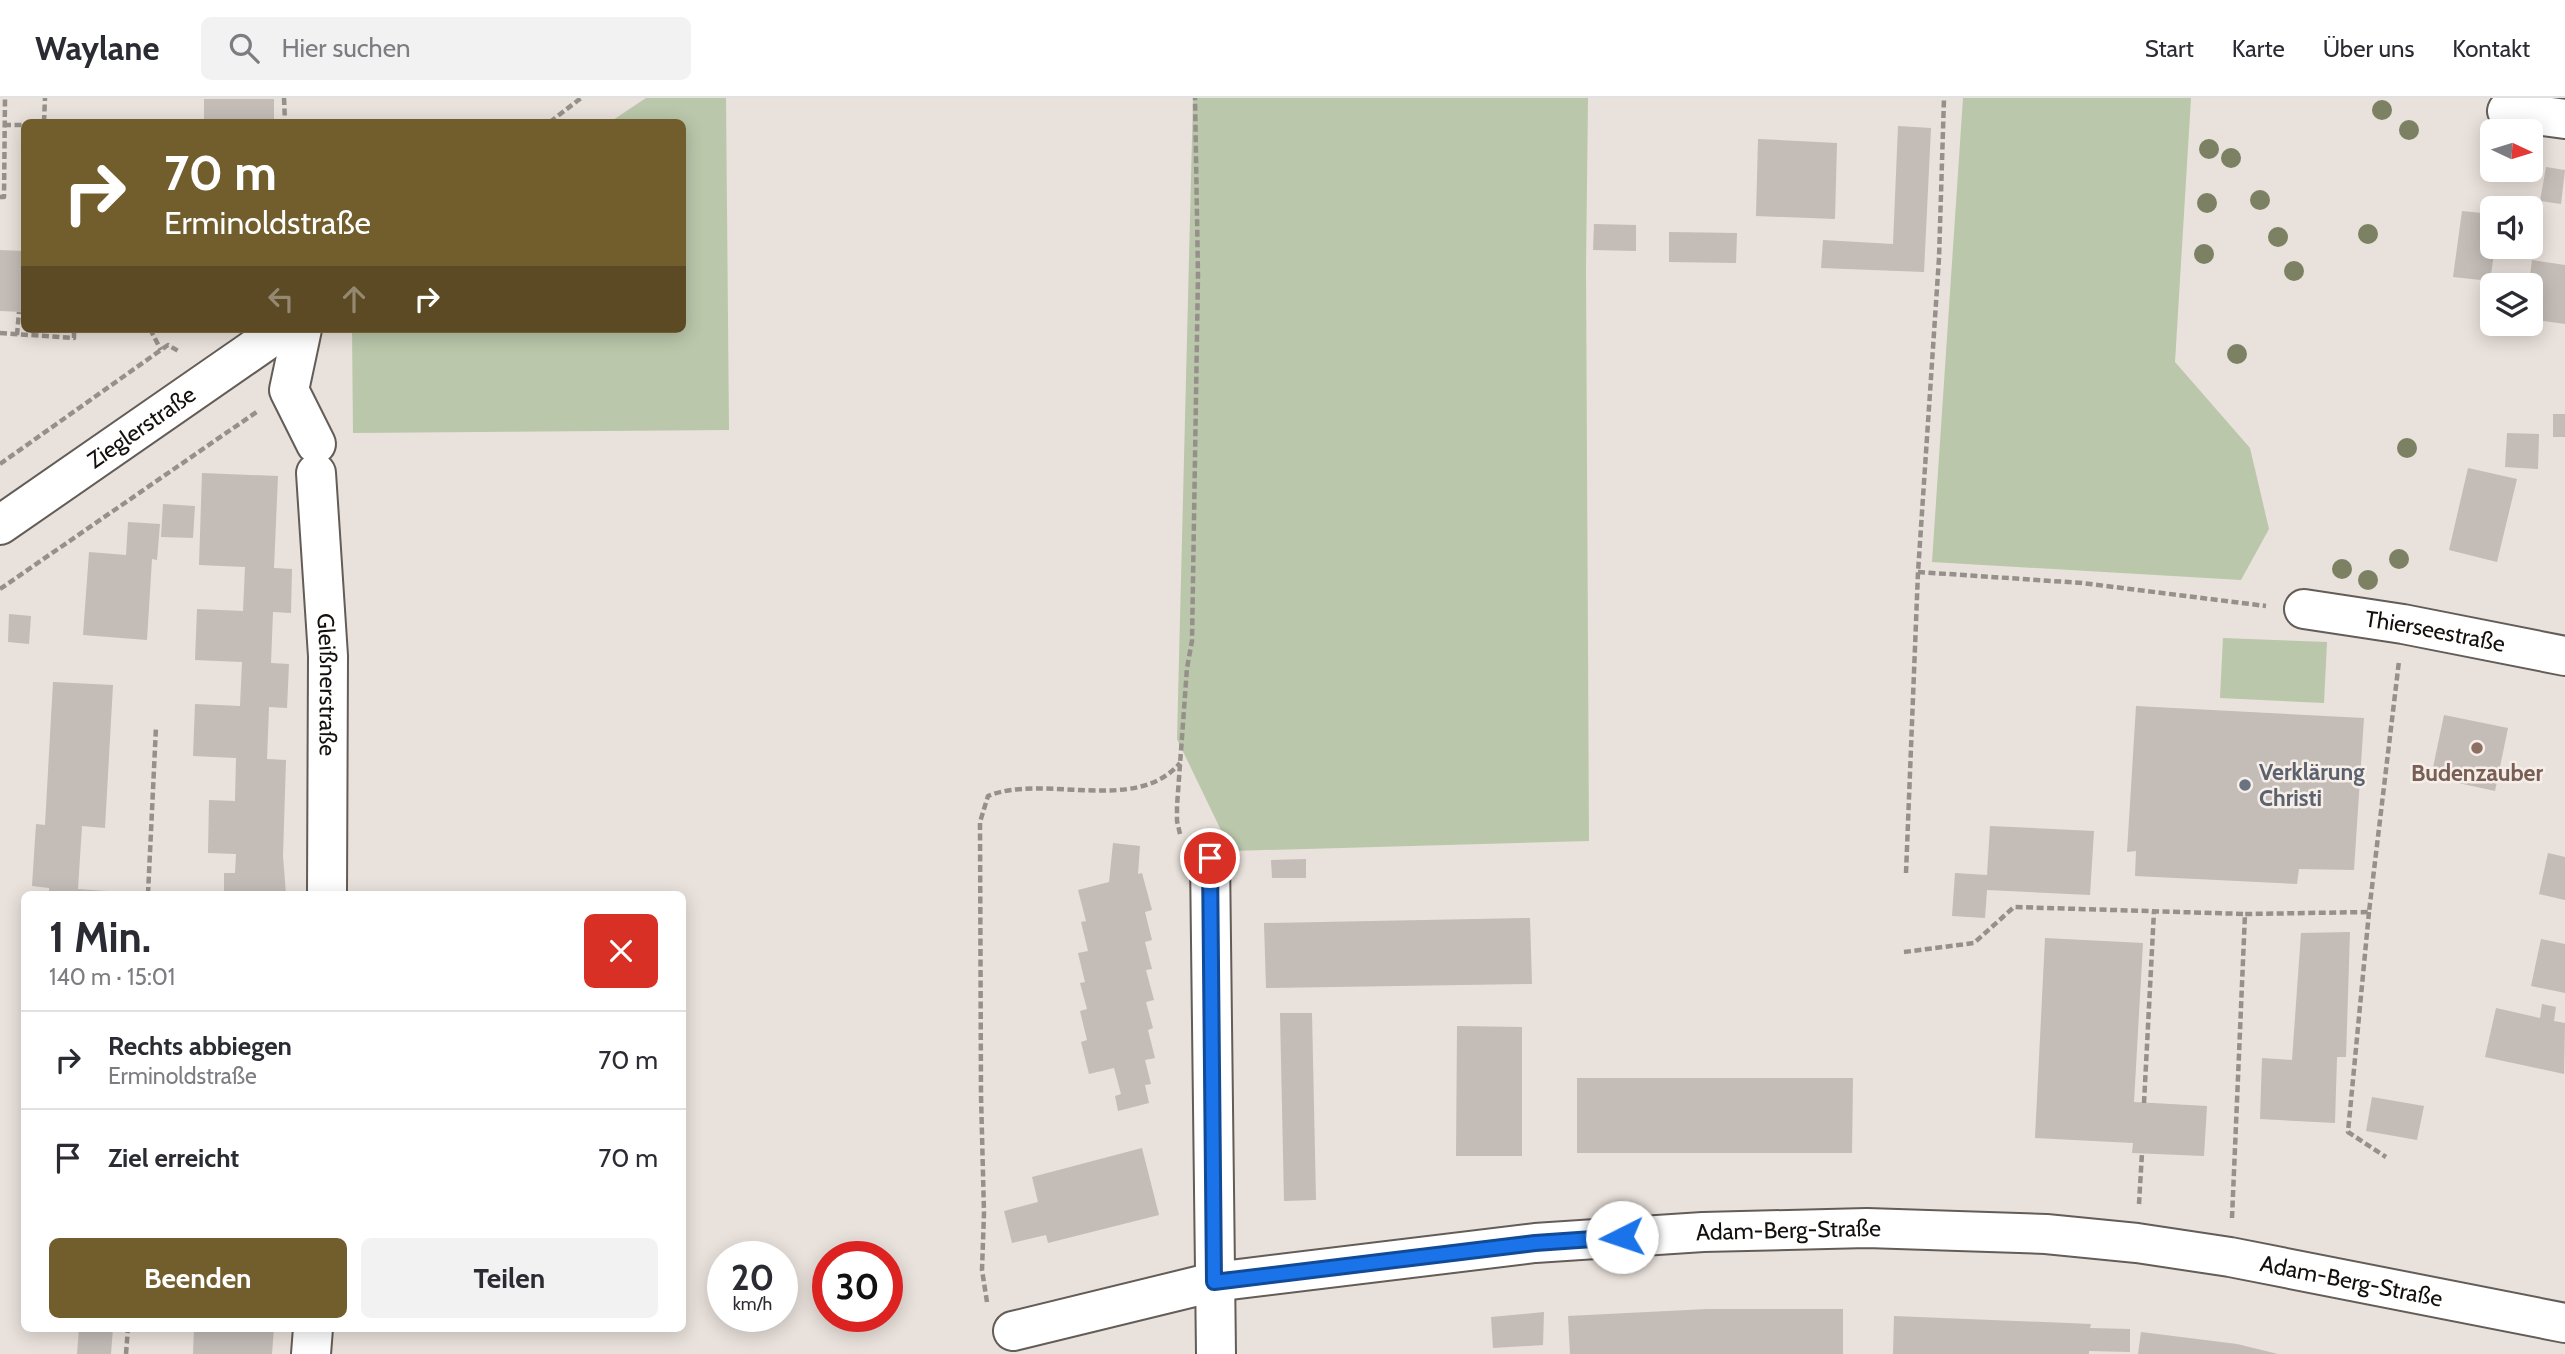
<!DOCTYPE html>
<html lang="de">
<head>
<meta charset="utf-8">
<style>
	body { margin:0; font-family:Cabin,sans-serif; background:#f2f2f3; color:#2b2b33; height:100vh; display:flex; flex-direction:column; font-size:26px; white-space:nowrap }
	* { box-sizing:border-box; margin:0 }
	p { font-size:23px; color:#7c7c81 }
	.icon { flex:none; width:38px; height:38px; fill:none; stroke:currentColor; stroke-width:2; stroke-linecap:round; stroke-linejoin:round }
	.map { position:relative; flex:1; overflow:hidden }
	.details { position:absolute; left:21px; top:793px; width:665px; height:441px; display:flex; flex-direction:column; background:#fff; border-radius:10px; box-shadow:0 4px 18px #0003 }
	.details>* { flex:none }
	.guide { position:absolute; left:21px; top:21px; width:665px; height:214px; border-radius:10px; box-shadow:0 4px 18px #0003; background:#725d2c; color:#fff; overflow:hidden }
	.needle { width:46px; rotate:94deg }
	.fabs { position:absolute; left:2480px; top:21px; display:grid; gap:14px }
	.fabs a { display:grid; place-items:center; width:63px; height:63px; border-radius:10px; background:#fff; box-shadow:0 4px 18px #0003; font-size:35px }
	.speed { position:absolute; left:707px; top:1143px; display:flex; gap:14px; font-size:35px; font-weight:700; text-align:center }
	.speed>* { display:grid; place-content:center; width:91px; height:91px; border-radius:50%; background:#fff; box-shadow:0 4px 18px #0003; line-height:1 }
	.speed small { font-size:18px; font-weight:400 }
	.speed .limit { border:10px solid #d22; background:#fff; color:#111 }
	.pin { position:absolute; display:grid; place-items:center; width:60px; height:60px; color:#fff; margin:-30px; border:4px solid #fff; border-radius:50%; box-shadow:0 2px 7px #0007 }
	.me { position:absolute; width:77px; margin:-38px; rotate:266deg; stroke-linejoin:round; filter:drop-shadow(0 0 5px #0008) }
	.turn { display:flex; align-items:center; gap:24px; height:147px; padding:0 28px; font-size:32px }
	.turn .icon { width:91px; height:91px; stroke-width:2.5 }
	.turn b { display:block; font-size:49px; line-height:60px }
	.lanes { display:flex; align-items:center; height:66px; padding:0 28px; background:#0003; justify-content:center; gap:35px; direction:ltr }
	.lanes .off { opacity:.35 }
	.round { display:grid; place-items:center; flex:none; width:74px; height:74px; border-radius:10px; background:#f2f2f3 }
	.overview { display:flex; align-items:center; justify-content:space-between; height:119px; padding:0 28px }
	h1 { font-size:42px; font-weight:700; line-height:52px }
	.cta { display:flex; gap:14px; margin-top:auto; padding:14px 28px }
	.cta a { flex:1; height:80px; border-radius:10px; background:#725d2c; color:#fff; font-size:28px; font-weight:700; line-height:80px; text-align:center }
	.cta a+a { background:#f2f2f3; color:#2b2b33 }
	ul { padding:0; list-style:none }
	li { display:flex; align-items:center; gap:21px; height:98px; padding:0 28px; border-top:2px solid #e1e1e2 }
	li div { flex:1 }
	li b { display:block; font-size:26px }
	li em { font-style:normal }
	header { display:flex; align-items:center; gap:42px; box-sizing:border-box; height:98px; padding:0 35px; background:#fff; border-bottom:2px solid #e1e1e2 }
	header strong { font-size:33px }
	nav { display:flex; gap:38px; margin-inline-start:auto; font-size:24px }
	.search { width:490px; height:63px; background:#f2f2f3; display:flex; align-items:center; gap:18px; box-sizing:border-box; padding:0 24px; border-radius:10px; color:#7c7c81; font-size:26px }
	.map>svg:first-child { display:block }
</style>
</head>
<body>
<header>
<strong>Waylane</strong>
<div class="search"><svg class="icon" aria-label="search" viewBox="0 0 24 24"><circle cx="10" cy="10" r="6"/><path d="M15 15l6 6"/></svg>Hier suchen</div>
<nav><a>Start</a><a>Karte</a><a>Über uns</a><a>Kontakt</a></nav>
</header>
<div class="map">
<svg width="2565" height="1256" viewBox="0 0 2565 1256">
	<rect width="100%" height="100%" fill="#e9e1db"/>
	<g fill="#bac7aa">
		<path d="M646 0H726L729 332 353 335 352 231H682V24H610Z"/>
		<path d="M1193 0H1588L1586 171 1589 743 1231 753 1177 641Z"/>
		<path d="M1963 0H2191L2175 264 2250 350 2269 431 2241 482 1932 464Z"/>
		<path d="M2223 540 2327 544 2324 605 2220 600Z"/>
	</g>
	<g fill="#c3bcb7">
		<rect x="204" y="1" width="70" height="23"/>
		<path d="M1898 28 1931 30 1924 174 1821 170 1823 142 1893 146Z"/>
		<path d="M1758 41 1837 45 1835 121 1756 118Z"/>
		<path d="M2546 69 2565 72 2561 106 2540 103Z"/>
		<path d="M2462 113 2492 116V149H2495L2490 183 2453 179Z"/>
		<path d="M1594 126 1636 127V153L1593 152Z"/>
		<path d="M1669 134 1737 135 1736 165 1669 164Z"/>
		<path d="M0 152 24 153V214L0 213Z"/>
		<path d="M2532 162 2565 167V226L2530 221V187H2529Z"/>
		<rect x="2553" y="316" width="12" height="23"/>
		<path d="M2507 335 2539 336 2538 371 2505 369Z"/>
		<path d="M2468 370 2517 381 2497 464 2449 452Z"/>
		<path d="M202 375 278 378 274 470 292 471 291 515 273 514 271 565 289 566 287 610 269 609 267 661 286 662 283 758 286 796H224V775H235L236 756 208 755 209 702 235 703 236 660 193 658 195 606 240 608 242 564 195 562 197 511 243 513 245 469 199 467Z"/>
		<path d="M163 406 195 408 193 440 161 439Z"/>
		<path d="M128 424 160 426 157 462 152 461 147 542 83 537 89 454 126 457Z"/>
		<path d="M9 516 31 518 29 546 8 544Z"/>
		<path d="M53 584 113 587 105 730 82 728 78 791 108 793V796H49V790L32 788 36 726 45 727Z"/>
		<path d="M2136 608 2364 620 2354 772 2299 771 2297 786 2135 778 2136 753 2127 754Z"/>
		<path d="M2444 617 2508 630 2495 693 2431 679Z"/>
		<path d="M1990 728 2094 733 2090 797 1987 792 1985 820 1952 818 1955 775 1987 777Z"/>
		<path d="M1113 745 1140 748 1138 776 1142 775 1152 812 1145 814 1152 842 1145 844 1152 871 1146 872 1154 902 1146 904 1153 930 1148 932 1155 960 1145 962 1151 986 1145 987 1149 1005 1118 1013 1115 998 1121 996 1114 970 1089 976 1081 944 1087 942 1080 913 1087 911 1080 885 1085 884 1078 855 1088 853 1081 824 1086 823 1078 792 1109 784Z"/>
		<path d="M2548 755 2565 759V802L2539 796Z"/>
		<path d="M1306 761V780H1272L1271 762Z"/>
		<path d="M1530 820 1532 886 1266 890 1264 825Z"/>
		<path d="M2350 834 2346 959H2337L2335 1025 2260 1021 2262 960 2292 962 2301 835Z"/>
		<path d="M2045 840 2143 845 2134 1004 2207 1008 2204 1058 2132 1055 2133 1045 2035 1040Z"/>
		<path d="M2541 841 2565 846V895L2531 888Z"/>
		<path d="M2542 906 2556 909 2554 923 2565 925 2564 976 2485 959 2496 910 2540 920Z"/>
		<path d="M1280 915H1312L1316 1102 1284 1103Z"/>
		<path d="M1457 928 1522 929V1058H1456Z"/>
		<path d="M1577 980H1853L1852 1055H1577Z"/>
		<path d="M2372 999 2424 1008 2417 1042 2366 1033Z"/>
		<path d="M1142 1050 1159 1117 1048 1145 1046 1137 1012 1145 1004 1113 1038 1104 1032 1079Z"/>
		<path d="M1707 1211H1843V1256H1570L1568 1218Z"/>
		<path d="M1544 1214 1543 1247 1493 1250 1491 1219Z"/>
		<path d="M1894 1218 2091 1226 2090 1230 2130 1231V1254L2089 1253V1256H1893Z"/>
		<path d="M79 1230H113L111 1256H77Z"/>
		<path d="M194 1230H274L272 1256H193Z"/>
		<path d="M2141 1234 2237 1246 2278 1256H2138Z"/>
	</g>
	<g fill="none" stroke-linecap="round" stroke-linejoin="round">
		<g stroke="#635c57" stroke-width="42">
			<g id="minor">
				<path d="M2507 13 2565 21"/>
				<path d="M302 231 289 292 316 346"/>
				<path id="s1" d="M316 375 328 558 327 796"/>
				<path id="s2" d="M0 427 283 231"/>
				<path id="s3" d="M2304 511 2403 526 2565 558"/>
				<path d="M1210 760 1216 1256"/>
				<path id="s4" d="M1013 1233 1214 1184 1535 1145 1703 1134 1867 1130 2046 1136 2137 1145 2230 1159 2565 1225"/>
				<path d="M311 1256 313 1230"/>
			</g>
		</g>
		<g stroke="#96908b" stroke-width="4.5" stroke-dasharray="7 3.5" stroke-linecap="butt">
			<path d="M284 0 285 24"/>
			<path d="M44 24 45 0"/>
			<path d="M550 24 581 0"/>
			<path d="M4 27H24"/>
			<path d="M0 99H4L5 0"/>
			<path d="M150 231 161 252"/>
			<path d="M0 235 74 240V231"/>
			<path d="M17 237 19 214"/>
			<path d="M0 366 168 247 180 254"/>
			<path d="M1918 474 2082 485 2266 508"/>
			<path d="M0 491 258 313"/>
			<path d="M1180 736 1177 723V708L1187 570 1192 543 1198 177 1195 0"/>
			<path d="M1906 775 1918 474 1939 160 1944 0"/>
			<path d="M148 796 156 629"/>
			<path d="M2369 814 2348 1034 2386 1059"/>
			<path d="M1904 854 1974 845 2014 809 2245 816"/>
			<path d="M2144 1005 2154 813"/>
			<path d="M2139 1106 2142 1055"/>
			<path d="M2232 1120 2245 816 2369 814 2399 563"/>
			<path d="M987 1204 982 1172 984 1115 981 997 980 724 988 698C1044 675 1136 717 1180 665"/>
			<path d="M126 1256 128 1230"/>
		</g>
		<use href="#minor" stroke="#fff" stroke-width="38"/>
	</g>
	<g fill="#7c8163">
		<circle cx="2382" cy="12" r="10"/>
		<circle cx="2409" cy="32" r="10"/>
		<circle cx="2209" cy="51" r="10"/>
		<circle cx="2231" cy="60" r="10"/>
		<circle cx="2260" cy="102" r="10"/>
		<circle cx="2207" cy="105" r="10"/>
		<circle cx="2368" cy="136" r="10"/>
		<circle cx="2278" cy="139" r="10"/>
		<circle cx="2204" cy="156" r="10"/>
		<circle cx="2294" cy="173" r="10"/>
		<circle cx="2237" cy="256" r="10"/>
		<circle cx="2407" cy="350" r="10"/>
		<circle cx="2399" cy="461" r="10"/>
		<circle cx="2342" cy="471" r="10"/>
		<circle cx="2368" cy="482" r="10"/>
	</g>
	<g fill="none" stroke-linecap="round" stroke-linejoin="round">
		<g stroke="#114b97" stroke-width="18">
			<path id="route" d="M1210 760 1214 1184 1535 1145 1622 1139"/>
		</g>
		<use href="#route" stroke="#1a73e8" stroke-width="12"/>
	</g>
	<circle fill="#8d6e63" stroke="#f6eee9" stroke-width="2.5" cx="2477" cy="650" r="7"/>
	<circle fill="#6b7280" stroke="#f6eee9" stroke-width="2.5" cx="2245" cy="687" r="7"/>
	<g text-anchor="middle" dominant-baseline="central" stroke-width="5" stroke-linejoin="round" paint-order="stroke">
		<g font-size="23" fill="#13100e" stroke="#f6eee9">
			<text stroke="none"><textPath href="#s2" startOffset="172">Zieglerstraße</textPath></text>
			<text stroke="none"><textPath href="#s3" startOffset="133">Thierseestraße</textPath></text>
			<text stroke="none"><textPath href="#s1" startOffset="212">Gleißnerstraße</textPath></text>
			<text stroke="none"><textPath href="#s4" startOffset="784">Adam-Berg-Straße</textPath></text>
			<text stroke="none"><textPath href="#s4" startOffset="1351">Adam-Berg-Straße</textPath></text>
		</g>
		<g font-size="23" font-weight="bold" fill="#5b616d" stroke="#f6eee9" text-anchor="start">
			<text x="2259" y="674">Verklärung<tspan x="2259" dy="26">Christi</tspan></text>
		</g>
		<g font-size="23" font-weight="bold" fill="#785e54" stroke="#f6eee9">
			<text x="2477" y="675">Budenzauber</text>
		</g>
	</g>
</svg>
<div class="fabs">
<a><svg class="needle" viewBox="-14 -14 28 28"><path d="M0-13l5 13h-10z" fill="#e53935"/><path d="M0 13l5-13h-10z" fill="#7c7c81"/></svg></a>
<a><svg class="icon" aria-label="sound" viewBox="0 0 24 24"><path d="M4 9h4l5-4v14l-5-4H4zM17 9q2 3 0 6"/></svg></a>
<a><svg class="icon" aria-label="layers" viewBox="0 0 24 24"><path d="M12 4l9 5-9 5-9-5zM3 14l9 5 9-5"/></svg></a>
</div>
<div class="speed"><div>20<small>km/h</small></div><div class="limit">30</div></div>
<div class="pin" style="left:1210px;top:760px;background:#d93025"><svg class="icon" aria-label="arrive" viewBox="0 0 24 24"><path d="M6 21V4h12l-3 4 3 4H6"/></svg></div>
<svg class="me" style="left:1622px;top:1139px" viewBox="-20 -20 40 40"><circle r="19" fill="#fff"/><path d="M0-13L10 11 0 6-10 11z" fill="#1a73e8"/></svg>
<div class="guide">
<div class="turn"><svg class="icon" aria-label="right" viewBox="0 0 24 24"><path d="M7 20v-9h11M14 6l5 5-5 5"/></svg><div><b>70 m</b>Erminoldstraße</div></div>
<div class="lanes"><svg class="icon off" aria-label="left" viewBox="0 0 24 24"><path d="M17 20v-9H6M10 6l-5 5 5 5"/></svg><svg class="icon off" aria-label="ahead" viewBox="0 0 24 24"><path d="M12 20V5M6 11l6-6 6 6"/></svg><svg class="icon" aria-label="right" viewBox="0 0 24 24"><path d="M7 20v-9h11M14 6l5 5-5 5"/></svg></div>
</div>
<section class="details">
<div class="overview"><div><h1>1 Min.</h1><p>140 m · 15:01</p></div><a class="round" style="background:#d93025;color:#fff"><svg class="icon" aria-label="close" viewBox="0 0 24 24"><path d="M6 6l12 12M18 6L6 18"/></svg></a></div>
<ul>
<li><svg class="icon" aria-label="right" viewBox="0 0 24 24"><path d="M7 20v-9h11M14 6l5 5-5 5"/></svg><div><b>Rechts abbiegen</b><p>Erminoldstraße</p></div><em>70 m</em></li>
<li><svg class="icon" aria-label="arrive" viewBox="0 0 24 24"><path d="M6 21V4h12l-3 4 3 4H6"/></svg><div><b>Ziel erreicht</b></div><em>70 m</em></li>
</ul>
<div class="cta"><a>Beenden</a><a>Teilen</a></div>
</section>
</div>
</body>
</html>
